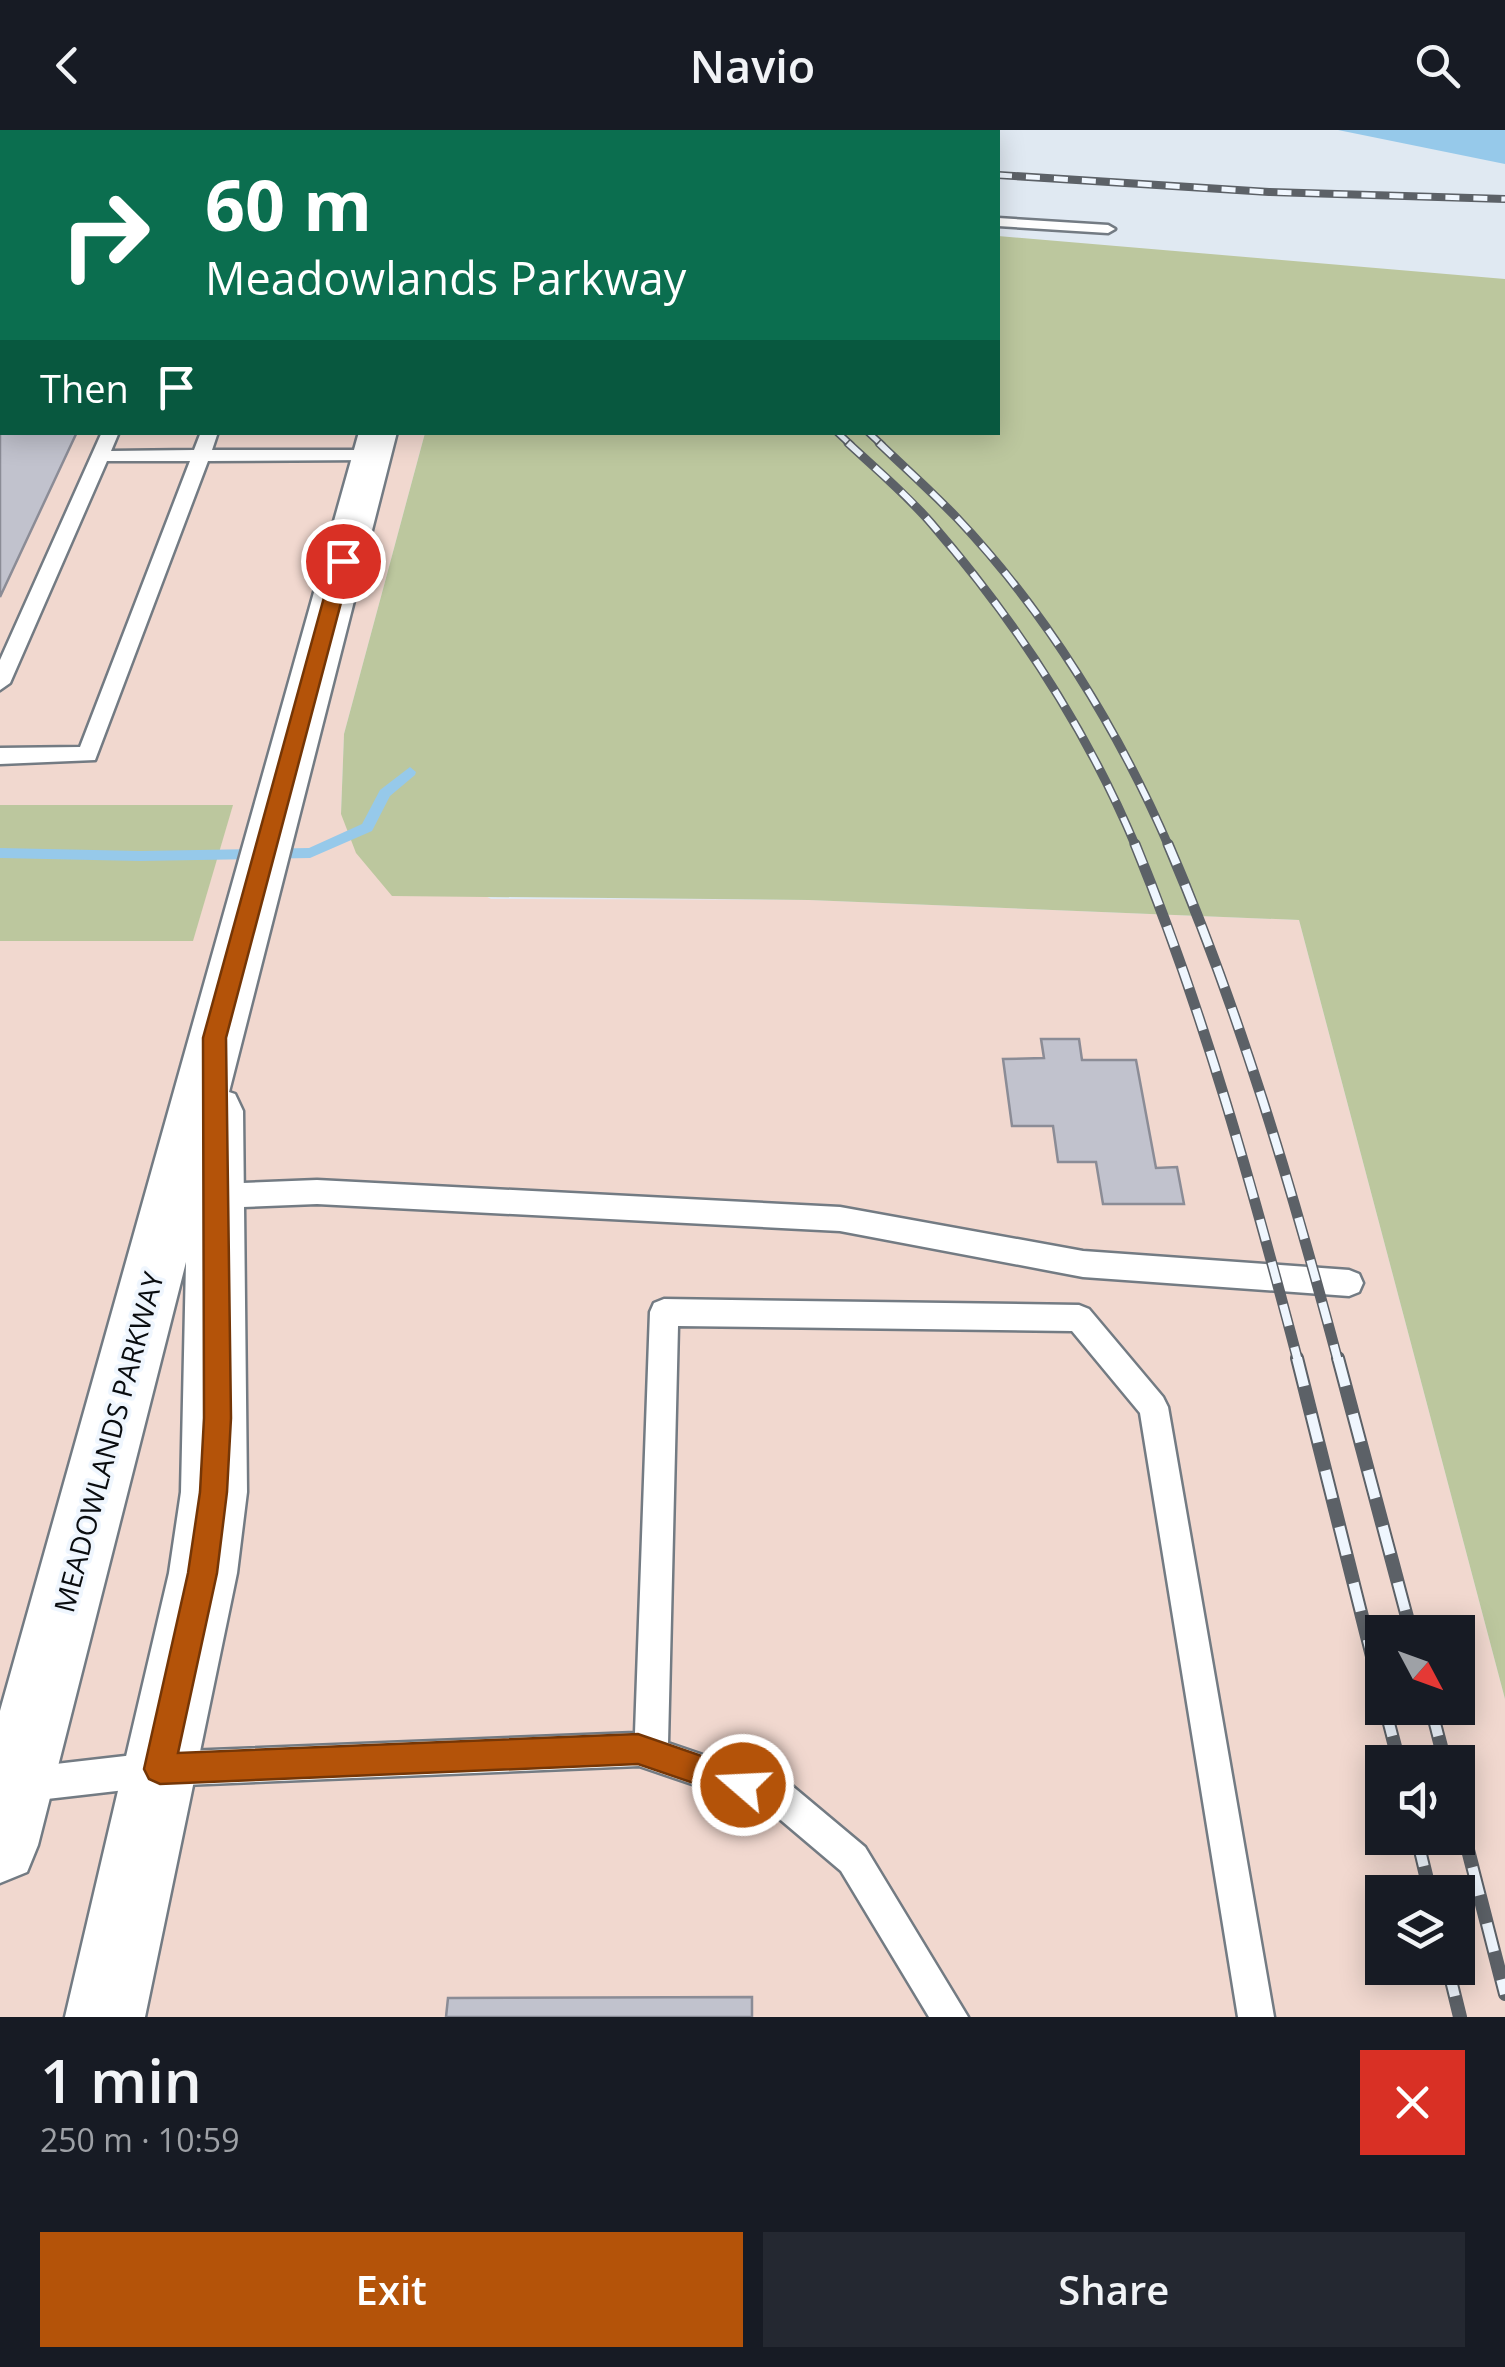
<!DOCTYPE html>
<html lang="en">
<head>
<meta charset="utf-8">
<style>
	body { margin:0; font-family:"Open Sans",sans-serif; background:#242831; color:#f1f3f6; height:100vh; display:flex; flex-direction:column; font-size:38px; white-space:nowrap }
	* { box-sizing:border-box; margin:0 }
	p { font-size:32px; color:#9ea1a6 }
	.icon { flex:none; width:55px; height:55px; fill:none; stroke:currentColor; stroke-width:2; stroke-linecap:round; stroke-linejoin:round }
	.map { position:relative; height:1887px; overflow:hidden }
	.drawer { display:flex; flex-direction:column; background:#171b24; flex:1 }
	.drawer>* { flex:none }
	.hud { position:absolute; left:0px; top:0px; width:1000px; height:305px; box-shadow:0 5px 25px #0003; background:#0b6e4f; color:#fff; overflow:hidden }
	.needle { width:65px; rotate:131deg }
	.tools { position:absolute; left:1365px; top:1485px; display:grid; gap:20px }
	.tools a { display:grid; place-items:center; width:110px; height:110px; border-radius:0px; background:#171b24; box-shadow:0 5px 25px #0003; font-size:50px }
	.pin { position:absolute; display:grid; place-items:center; width:85px; height:85px; color:#fff; margin:-42px; border:5px solid #fff; border-radius:50%; box-shadow:0 2px 10px #0007 }
	.me { position:absolute; width:110px; margin:-55px; rotate:289deg; stroke-linejoin:round; filter:drop-shadow(0 0 8px #0008) }
	.turn { display:flex; align-items:center; gap:35px; height:210px; padding:0 40px; font-size:45px }
	.turn .icon { width:130px; height:130px; stroke-width:2.5 }
	.turn b { display:block; font-size:70px; line-height:85px }
	.then { display:flex; align-items:center; height:95px; padding:0 40px; background:#0003; gap:20px; font-size:38px }
	.round { display:grid; place-items:center; flex:none; width:105px; height:105px; border-radius:0px; background:#242831 }
	.headline { display:flex; align-items:center; justify-content:space-between; height:170px; padding:0 40px }
	h1 { font-size:60px; font-weight:600; line-height:75px }
	.primary-button { display:flex; gap:20px; margin-top:auto; padding:20px 40px }
	.primary-button a { flex:1; height:115px; border-radius:0px; background:#b45309; color:#fff; font-size:40px; font-weight:600; line-height:115px; text-align:center }
	.primary-button a+a { background:#242831; color:#f1f3f6 }
	header { display:flex; justify-content:space-between; align-items:center; height:130px; padding:0 40px; background:#171b24; font-size:45px; font-weight:600 }
	.map>svg:first-child { display:block }
</style>
</head>
<body>
<header><svg class="icon" aria-label="back" viewBox="0 0 24 24"><path d="M15 5l-7 7 7 7"/></svg>Navio<svg class="icon" aria-label="search" viewBox="0 0 24 24"><circle cx="10" cy="10" r="6"/><path d="M15 15l6 6"/></svg></header>
<div class="map">
<svg width="1505" height="1887" viewBox="0 0 1505 1887">
	<rect width="100%" height="100%" fill="#e0e9f2"/>
	<path fill="#f1d8cf" fill-rule="evenodd" d="M0 13 2 302 425 303 344 604 341 684 491 769 809 770 1299 790 1505 1569V1887H0ZM1382 1502H1458V1578H1382ZM1382 1632H1458V1708H1382ZM1382 1762H1458V1838H1382Z"/>
	<g fill="#bcc79e">
		<path d="M998 106 1505 149V1569L1299 790 809 770 392 766 356 723 341 684 344 604 425 303 998 302Z"/>
		<path d="M0 675H233L193 811H0Z"/>
	</g>
	<path fill="#96c9ea" d="M1338 0H1505V34Z"/>
	<g fill="none" stroke-linecap="round" stroke-linejoin="round">
		<path fill="#96c9ea" fill-rule="evenodd" d="M410 637 416 642 415 645 390 666 372 701 310 728 140 731 0 728V718L140 721 309 718 362 694 380 660Z"/>
	</g>
	<g fill="#c1c2cd" stroke="#8b8c96" stroke-width="2.5">
		<path d="M0 260 2 302H77L0 467Z"/>
		<path d="M1041 909H1079L1082 930H1136L1156 1038 1177 1037 1184 1074H1103L1096 1032H1058L1053 996H1012L1003 929 1044 928Z"/>
		<path d="M752 1867V1887H446L448 1868Z"/>
	</g>
	<g fill="none" stroke-linecap="round" stroke-linejoin="round">
		<g stroke="#737b83" stroke-width="5">
			<g id="lane">
				<path d="M998 88 1108 95 1115 99 1108 103 998 96Z"/>
				<rect x="0" y="211" width="2" height="10"/>
				<path d="M102 302H119L111 321 194 320 201 302H218L212 320H372L381 325 372 330 208 331 95 630 0 634V618L80 617 190 331H107L10 553 0 560V530Z"/>
				<path d="M317 1050 840 1077 1083 1121 1349 1140 1359 1144 1363 1153 1359 1162 1349 1166 1083 1147 840 1101 317 1074 216 1078 207 1075 203 1066 207 1057 216 1054Z"/>
				<path d="M664 1169 1079 1175 1089 1179 1163 1267 1168 1277 1274 1887H1238L1140 1283 1072 1201 678 1196 668 1613 791 1655 865 1717 968 1887H929L841 1741 769 1680 639 1636 160 1656 21 1672 9 1667 4 1655 9 1643 21 1638 160 1622 635 1603 650 1182 654 1173Z"/>
			</g>
		</g>
		<g stroke="#737b83" stroke-width="5">
			<g id="secondary">
				<rect x="0" y="29" width="2" height="19"/>
				<path d="M359 302H397L229 962 235 964 243 981 247 1362 237 1443 145 1887H65L169 1443 181 1362 186 1132 38 1715 27 1742 0 1753V1581Z"/>
			</g>
		</g>
		<use href="#lane" fill="#fff" fill-rule="evenodd"/>
		<use href="#secondary" fill="#fff" fill-rule="evenodd"/>
		<g stroke="#5c6167" stroke-width="8">
			<g id="rail-far3">
				<path d="M73 0 95 2"/>
				<path d="M158 0 174 2"/>
				<path d="M358 0 391 2"/>
				<path d="M396 0 424 2"/>
				<path d="M998 45 1269 62 1505 69"/>
				<path d="M837 302 851 315"/>
				<path d="M868 302 882 315"/>
			</g>
		</g>
		<g stroke="#5c6167" stroke-width="9">
			<g id="rail-far2">
				<path d="M848 313C876 339 906 364 931 393 1015 490 1086 598 1136 717"/>
				<path d="M879 313C905 338 932 362 957 388 1046 482 1118 599 1169 717"/>
			</g>
		</g>
		<g stroke="#5c6167" stroke-width="11">
			<g id="rail-far1">
				<path d="M1135 714C1204 882 1252 1056 1298 1231"/>
				<path d="M1168 714C1240 882 1291 1055 1338 1231"/>
			</g>
		</g>
		<g stroke="#5c6167" stroke-width="14">
			<g id="rail">
				<path d="M1297 1228 1382 1566"/>
				<path d="M1338 1228 1411 1502"/>
				<path d="M1385 1578 1399 1632"/>
				<path d="M1431 1578 1445 1632"/>
				<path d="M1458 1681 1505 1864"/>
				<path d="M1417 1708 1430 1762"/>
				<path d="M1448 1838 1460 1887"/>
			</g>
		</g>
		<use href="#rail-far3" stroke="#eff6fe" stroke-width="5" stroke-dasharray="14" stroke-linecap="butt"/>
		<use href="#rail-far2" stroke="#eff6fe" stroke-width="6" stroke-dasharray="18" stroke-linecap="butt"/>
		<use href="#rail-far1" stroke="#eff6fe" stroke-width="8" stroke-dasharray="22" stroke-linecap="butt"/>
		<use href="#rail" stroke="#eff6fe" stroke-width="10" stroke-dasharray="29" stroke-linecap="butt"/>
	</g>
	<path fill="#b45309" stroke="#753606" stroke-width="2.5" d="M343 425 352 431 226 908 231 1288 227 1362 217 1443 178 1623 638 1604 754 1644 759 1655 754 1666 743 1670 638 1634 160 1654 149 1649 144 1639 188 1443 200 1362 204 1288 203 908 334 431Z"/>
	<g text-anchor="middle" dominant-baseline="central" stroke-width="8" stroke-linejoin="round" paint-order="stroke">
		<g font-size="28" fill="#090c0f" stroke="#eff6fe">
			<text transform="translate(108 1312) rotate(-75)">MEADOWLANDS PARKWAY</text>
		</g>
	</g>
</svg>
<div class="tools">
<a><svg class="needle" viewBox="-14 -14 28 28"><path d="M0-13l5 13h-10z" fill="#e53935"/><path d="M0 13l5-13h-10z" fill="#9ea1a6"/></svg></a>
<a><svg class="icon" aria-label="sound" viewBox="0 0 24 24"><path d="M4 9h4l5-4v14l-5-4H4zM17 9q2 3 0 6"/></svg></a>
<a><svg class="icon" aria-label="layers" viewBox="0 0 24 24"><path d="M12 4l9 5-9 5-9-5zM3 14l9 5 9-5"/></svg></a>
</div>
<div class="pin" style="left:343px;top:431px;background:#d93025"><svg class="icon" aria-label="arrive" viewBox="0 0 24 24"><path d="M6 21V4h12l-3 4 3 4H6"/></svg></div>
<svg class="me" style="left:743px;top:1655px" viewBox="-20 -20 40 40"><circle r="17" fill="#b45309" stroke="#fff" stroke-width="3"/><path d="M0-11L8 9 0 5-8 9z" fill="#fff"/></svg>
<div class="hud">
<div class="turn"><svg class="icon" aria-label="right" viewBox="0 0 24 24"><path d="M7 20v-9h11M14 6l5 5-5 5"/></svg><div><b>60 m</b>Meadowlands Parkway</div></div>
<div class="then">Then<svg class="icon" aria-label="arrive" viewBox="0 0 24 24"><path d="M6 21V4h12l-3 4 3 4H6"/></svg></div>
</div>
</div>
<section class="drawer">
<div class="headline"><div><h1>1 min</h1><p>250 m · 10:59</p></div><a class="round" style="background:#d93025;color:#fff"><svg class="icon" aria-label="close" viewBox="0 0 24 24"><path d="M6 6l12 12M18 6L6 18"/></svg></a></div>
<div class="primary-button"><a>Exit</a><a>Share</a></div>
</section>
</body>
</html>
